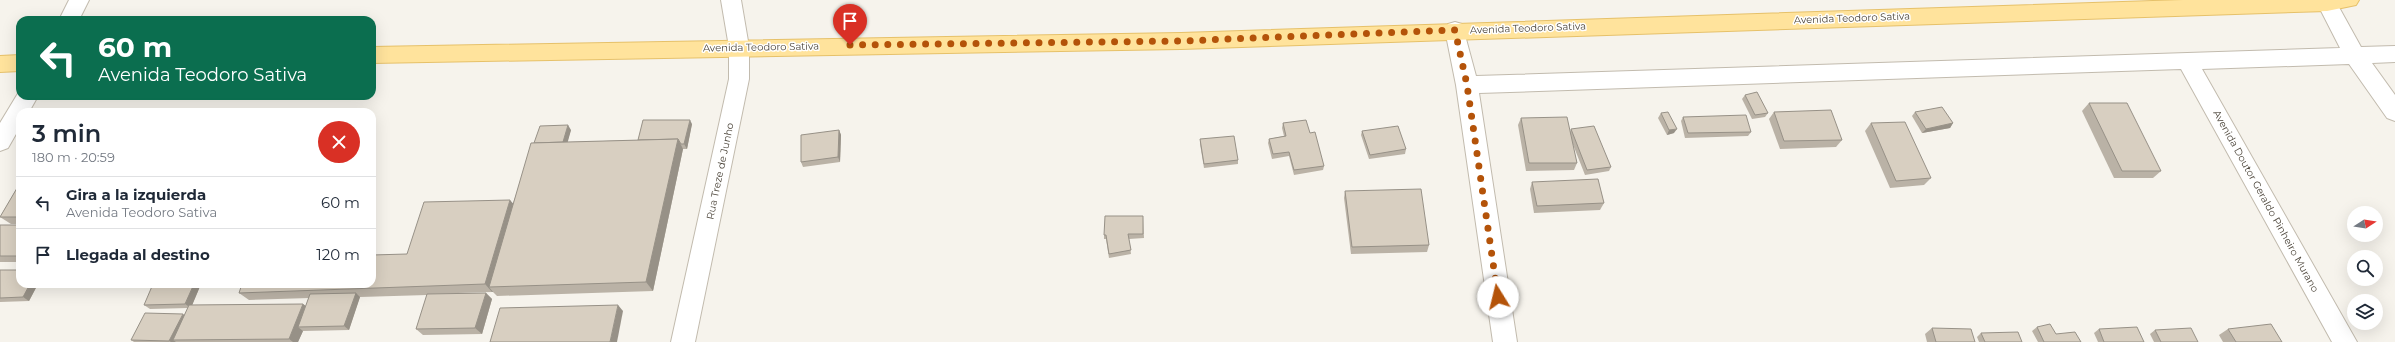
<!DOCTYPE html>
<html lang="es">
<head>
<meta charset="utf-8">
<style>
	body { margin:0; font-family:Montserrat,sans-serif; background:#f6f6f7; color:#1f2937; height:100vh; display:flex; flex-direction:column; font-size:15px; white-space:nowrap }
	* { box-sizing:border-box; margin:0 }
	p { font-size:13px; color:#747a83 }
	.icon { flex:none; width:22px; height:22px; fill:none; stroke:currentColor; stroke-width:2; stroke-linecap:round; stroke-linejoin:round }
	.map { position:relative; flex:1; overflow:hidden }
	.sheet { position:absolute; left:16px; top:108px; width:360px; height:180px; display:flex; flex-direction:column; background:#fff; border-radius:12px; box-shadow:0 4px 16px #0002 }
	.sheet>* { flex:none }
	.top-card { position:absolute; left:16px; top:16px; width:360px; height:84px; border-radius:12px; box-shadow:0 4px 16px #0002; background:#0b6e4f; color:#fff; overflow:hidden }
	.needle { width:26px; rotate:78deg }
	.fabs { position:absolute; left:2347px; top:206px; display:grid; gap:8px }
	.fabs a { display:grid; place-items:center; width:36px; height:36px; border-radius:50%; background:#fff; box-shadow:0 4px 16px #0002; font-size:20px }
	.pin { position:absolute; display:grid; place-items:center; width:34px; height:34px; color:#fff; margin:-41px -17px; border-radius:50% 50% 50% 0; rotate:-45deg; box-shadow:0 0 4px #0007 }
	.pin .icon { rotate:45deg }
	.me { position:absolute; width:44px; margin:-22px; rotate:351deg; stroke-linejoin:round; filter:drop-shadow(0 0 3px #0008) }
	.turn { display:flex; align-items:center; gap:14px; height:84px; padding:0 16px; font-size:18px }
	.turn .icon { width:52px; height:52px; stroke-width:2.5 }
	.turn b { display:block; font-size:28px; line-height:34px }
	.round { display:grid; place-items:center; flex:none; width:42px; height:42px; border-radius:21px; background:#f6f6f7 }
	.headline { display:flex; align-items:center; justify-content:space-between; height:68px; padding:0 16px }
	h1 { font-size:24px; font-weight:600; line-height:30px }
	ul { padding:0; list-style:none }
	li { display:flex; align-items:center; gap:12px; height:52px; padding:0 16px; border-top:1px solid #e0e1e3 }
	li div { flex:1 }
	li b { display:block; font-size:15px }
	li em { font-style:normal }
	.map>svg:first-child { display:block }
</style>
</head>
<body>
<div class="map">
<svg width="2395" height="342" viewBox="0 0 2395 342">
	<rect width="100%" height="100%" fill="#f6f3ec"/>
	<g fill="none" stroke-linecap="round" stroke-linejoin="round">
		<g stroke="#c2bbae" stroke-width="2">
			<g id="minor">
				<path d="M69 0H89L79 20H59Z"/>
				<path d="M721 0H741L749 47V79L695 342H671L729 79V47Z"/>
				<path d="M2319 0H2335L2361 47 2395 46V62L2372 63 2395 95V121L2387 118 2349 64 2202 69 2357 342H2332L2181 69 1479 93 1517 342H1493L1456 85 1445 30 1448 24 1455 22 1462 24 1476 76 2340 48 2317 3Z"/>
				<path d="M20 90V96H38L29 112H20V127L8 148 0 151V123Z"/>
			</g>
		</g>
		<g stroke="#e6c16a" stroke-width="2">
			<g id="major">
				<path d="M2183 0H2359L2356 5 2327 11 1181 49 372 63V47L1181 33Z"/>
				<path d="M20 55V71L0 72V56Z"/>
			</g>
		</g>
		<use href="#minor" fill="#fff" fill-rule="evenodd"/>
		<use href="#major" fill="#ffe39c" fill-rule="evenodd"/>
	</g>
	<g fill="#bab2a6">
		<path d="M1745 95 1768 113 1765 117 1752 119 1742 99Z"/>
		<path d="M2089 103 2161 171 2153 178H2114L2082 111Z"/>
		<path d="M1774 112 1842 140 1836 147 1780 149 1769 119Z"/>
		<path d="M1915 112 1953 123 1950 128 1922 133 1912 116Z"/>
		<path d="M1661 113 1674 133 1667 135 1658 118Z"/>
		<path d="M1683 117 1751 132 1748 136 1685 138 1681 121Z"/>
		<path d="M1521 118 1570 132 1571 129 1611 167 1609 171 1585 175 1572 142 1577 163 1574 170 1526 171 1518 125Z"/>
		<path d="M1283 123 1310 133 1324 166 1323 170 1294 175 1289 156 1272 159 1268 143 1269 139 1284 136 1282 128Z"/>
		<path d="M1871 123 1931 178 1924 185 1890 188 1865 131Z"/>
		<path d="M692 124 687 149H683L653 291 497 296 493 292H492L458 293H486L492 299 482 334 423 335 416 329 427 295 360 297 349 330 303 331 298 342H134L131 340 184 315 188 308 150 309 144 305 201 284 192 305 303 304 306 306 309 298 249 300 239 293 407 254 513 203 534 143 571 130 567 142 638 140Z"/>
		<path d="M839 130 841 135 840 162 803 167 801 162Z"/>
		<path d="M1362 131 1406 149 1405 154 1369 159 1361 135Z"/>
		<path d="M1200 139 1238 160V164L1204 168 1200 144Z"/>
		<path d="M1532 182 1604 203 1600 210 1534 213 1530 189Z"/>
		<path d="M20 183V224H11L0 217Z"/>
		<path d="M1345 191 1429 245 1427 252 1351 254 1344 198Z"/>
		<path d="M1143 216 1144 238 1129 239 1131 254 1109 258 1106 239H1104V235Z"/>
		<rect x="0" y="225" width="20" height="37"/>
		<path d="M0 270 20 284H38L29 301 0 302Z"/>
		<path d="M2037 327 2056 334 2081 342H2038L2032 331Z"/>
		<path d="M1932 328 1975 342H1927L1925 334Z"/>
		<path d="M2099 329 2144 342H2098L2094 333Z"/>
		<path d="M2228 329 2282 342H2223L2219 335Z"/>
		<path d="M2155 330 2198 342H2154L2150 334Z"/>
		<path d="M1981 333 2022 342H1979L1977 337Z"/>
	</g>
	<g fill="#979187">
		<path d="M690 120 692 124 687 149 684 144Z"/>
		<path d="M1953 123 1950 128 1922 133 1926 129Z"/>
		<path d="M568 125 571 130 565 152 561 148Z"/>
		<path d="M1677 129 1674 133 1667 135 1669 130Z"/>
		<path d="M839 130 841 135 840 162 838 157Z"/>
		<path d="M678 139 683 149 653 291 646 282Z"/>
		<path d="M510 200 517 208 489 287 493 292H492L485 284Z"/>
		<path d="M30 284H38L29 301 23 297Z"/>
		<path d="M194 284H201L191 308 185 304Z"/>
		<path d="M356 293 360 297 349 330 344 326Z"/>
		<path d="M486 293 492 299 482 334 475 328Z"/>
		<path d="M303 304 311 310 298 327 303 331 298 342H293L289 339Z"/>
		<path d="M618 305 623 311 617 342H610Z"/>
		<path d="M183 314 188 318 173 340 176 342H171L169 341Z"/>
	</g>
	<g fill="#d8cfc1" stroke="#979187">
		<path d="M1757 92 1768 113 1755 115 1745 95Z"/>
		<path d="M2089 103H2127L2161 171H2122Z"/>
		<path d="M1942 107 1953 123 1926 129 1915 112Z"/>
		<path d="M1831 110 1842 140 1784 141 1774 112Z"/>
		<path d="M1668 112 1677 129 1669 130 1661 113Z"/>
		<path d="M1746 115 1751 132 1688 133 1683 117Z"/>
		<path d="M1567 117 1577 163H1529L1521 118Z"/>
		<path d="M643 120H690L684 144H681L678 139 638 140Z"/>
		<path d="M1306 120 1310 133 1315 132 1324 166 1294 170 1289 152 1273 154 1269 139 1286 136 1283 123Z"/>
		<path d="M1905 122 1931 178 1896 181 1871 123Z"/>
		<path d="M568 125 563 142 534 143 540 126Z"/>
		<path d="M1398 126 1406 149 1370 155 1362 131Z"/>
		<path d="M1594 126 1611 167 1587 170 1571 129Z"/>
		<path d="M839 130 838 157 801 162V135Z"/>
		<path d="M1234 136 1238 160 1204 164 1200 139Z"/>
		<path d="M678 139 646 282 489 287 531 143Z"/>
		<path d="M1598 179 1604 203 1537 206 1532 182Z"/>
		<path d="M20 183V217H0Z"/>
		<path d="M1421 189 1429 245 1352 247 1345 191Z"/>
		<path d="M510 200 485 284 239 293 242 284H372V255L407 254 424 202Z"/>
		<path d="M1105 216H1143V234H1128L1131 250 1109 254 1106 235H1104Z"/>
		<rect x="0" y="225" width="20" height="31"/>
		<path d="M0 270H20V284H30L23 297 0 298Z"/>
		<path d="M153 284H194L185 304 144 305Z"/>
		<path d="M356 293 344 326 298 327 310 294Z"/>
		<path d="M486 293 475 328 416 329 427 294Z"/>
		<path d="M303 304 289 339 173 340 189 305Z"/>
		<path d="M618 305 610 342H490L500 308Z"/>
		<path d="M145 313 183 314 169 341 131 340Z"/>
		<path d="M2050 324 2056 334 2075 332 2081 342H2044L2037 327Z"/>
		<path d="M2271 324 2282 342H2236L2228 329Z"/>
		<path d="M2137 327 2144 342H2104L2099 329Z"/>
		<path d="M1932 328 1971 329 1975 342H1936Z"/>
		<path d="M2191 328 2198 342H2161L2155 330Z"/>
		<path d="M2018 332 2022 342H1985L1981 333Z"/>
	</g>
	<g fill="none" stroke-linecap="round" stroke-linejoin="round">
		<path stroke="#b45309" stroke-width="7" stroke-dasharray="0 12.6" d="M850 45 1181 41 1455 30 1467 85 1498 297"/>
	</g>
	<g text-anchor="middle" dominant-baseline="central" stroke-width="3" stroke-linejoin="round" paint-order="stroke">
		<g font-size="10" fill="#4b4439" stroke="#fff">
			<text transform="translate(1852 18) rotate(-2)">Avenida Teodoro Sativa</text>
			<text transform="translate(1528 28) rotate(-2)">Avenida Teodoro Sativa</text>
			<text transform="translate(761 47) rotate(-1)">Avenida Teodoro Sativa</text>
			<text transform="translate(720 171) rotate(-78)">Rua Treze de Junho</text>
			<text transform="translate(2266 201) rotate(61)">Avenida Doutor Geraldo Pinheiro Murano</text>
		</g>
	</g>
</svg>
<div class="fabs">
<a><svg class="needle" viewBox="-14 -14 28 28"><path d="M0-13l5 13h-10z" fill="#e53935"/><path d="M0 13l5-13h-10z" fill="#747a83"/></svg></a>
<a><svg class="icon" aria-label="search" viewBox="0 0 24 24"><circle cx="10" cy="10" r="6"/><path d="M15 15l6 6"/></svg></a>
<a><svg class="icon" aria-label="layers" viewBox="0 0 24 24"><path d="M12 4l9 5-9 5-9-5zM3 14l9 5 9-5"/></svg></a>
</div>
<div class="pin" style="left:850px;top:45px;background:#d93025"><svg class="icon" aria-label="arrive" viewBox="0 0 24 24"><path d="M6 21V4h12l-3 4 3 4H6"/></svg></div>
<svg class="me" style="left:1498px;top:297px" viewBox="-20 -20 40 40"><circle r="19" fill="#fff"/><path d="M0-13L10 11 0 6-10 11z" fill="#b45309"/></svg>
<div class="top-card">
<div class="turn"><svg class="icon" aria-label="left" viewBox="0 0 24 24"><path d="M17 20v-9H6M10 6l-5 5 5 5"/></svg><div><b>60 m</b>Avenida Teodoro Sativa</div></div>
</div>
<section class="sheet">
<div class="headline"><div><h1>3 min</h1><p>180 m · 20:59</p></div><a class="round" style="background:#d93025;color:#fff"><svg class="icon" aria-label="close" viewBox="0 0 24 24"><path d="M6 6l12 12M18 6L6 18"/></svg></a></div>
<ul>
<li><svg class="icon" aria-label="left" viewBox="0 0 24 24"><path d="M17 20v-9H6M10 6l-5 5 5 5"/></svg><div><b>Gira a la izquierda</b><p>Avenida Teodoro Sativa</p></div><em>60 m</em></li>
<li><svg class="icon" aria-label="arrive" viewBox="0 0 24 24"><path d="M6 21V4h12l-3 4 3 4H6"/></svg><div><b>Llegada al destino</b></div><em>120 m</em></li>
</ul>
</section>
</div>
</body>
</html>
